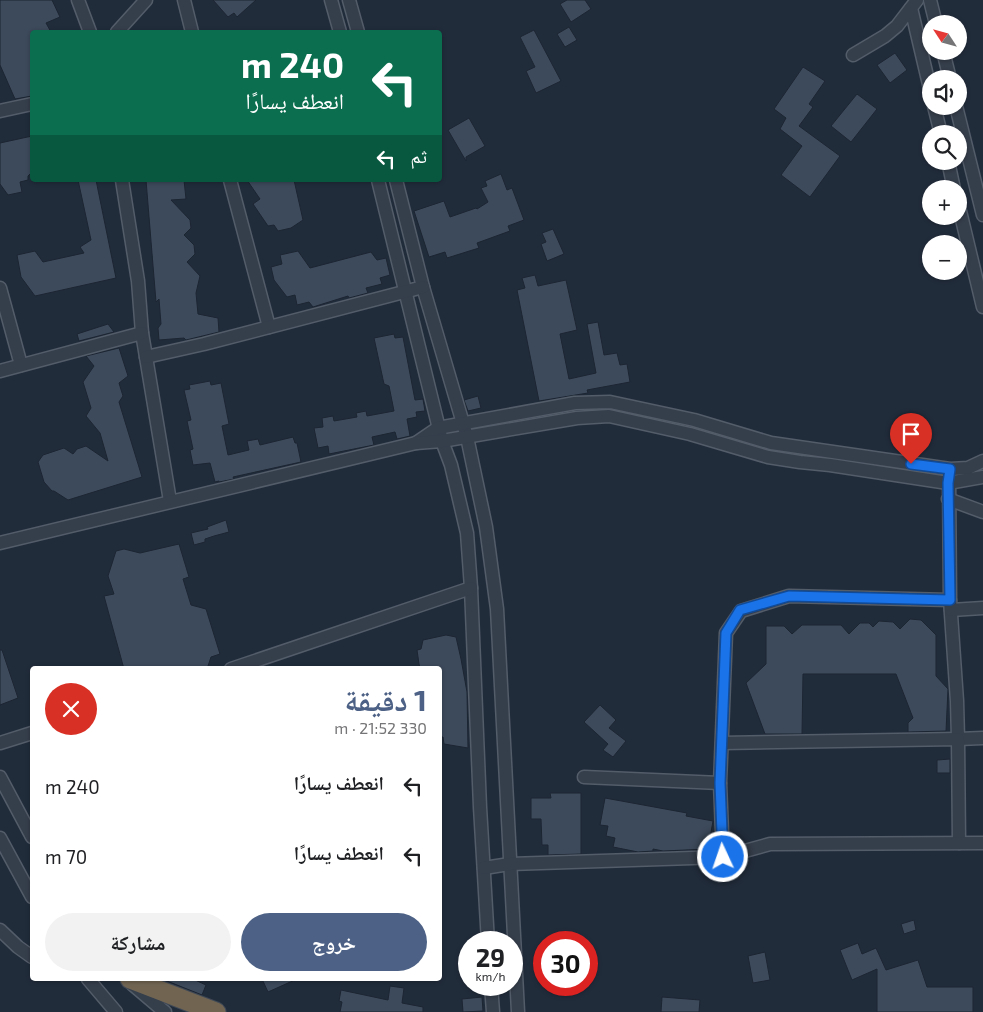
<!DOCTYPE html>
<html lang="ar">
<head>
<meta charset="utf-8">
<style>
	body { margin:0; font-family:"Exo 2","Noto Naskh Arabic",sans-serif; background:#f2f2f2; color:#202124; direction:rtl; height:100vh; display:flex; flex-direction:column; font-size:19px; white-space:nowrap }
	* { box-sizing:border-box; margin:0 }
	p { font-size:16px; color:#757577 }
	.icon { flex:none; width:28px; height:28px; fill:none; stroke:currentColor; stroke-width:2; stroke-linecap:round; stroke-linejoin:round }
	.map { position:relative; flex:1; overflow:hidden; direction:ltr }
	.side { position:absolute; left:30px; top:666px; width:412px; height:315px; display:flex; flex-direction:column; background:#fff; border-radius:5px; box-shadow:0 1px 4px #0004; direction:rtl }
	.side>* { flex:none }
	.top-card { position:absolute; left:30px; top:30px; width:412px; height:152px; border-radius:5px; box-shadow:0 1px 4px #0004; direction:rtl; background:#0b6e4f; color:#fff; overflow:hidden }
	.needle { width:32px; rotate:306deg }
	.controls { position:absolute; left:922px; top:15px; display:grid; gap:10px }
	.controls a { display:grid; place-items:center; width:45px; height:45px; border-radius:50%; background:#fff; box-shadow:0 1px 4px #0004; font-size:25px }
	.speed { position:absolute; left:458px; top:931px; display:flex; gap:10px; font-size:25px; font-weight:700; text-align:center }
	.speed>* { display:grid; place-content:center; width:65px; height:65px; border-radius:50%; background:#fff; box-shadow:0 1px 4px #0004; line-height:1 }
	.speed small { font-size:12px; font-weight:400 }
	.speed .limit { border:8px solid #d22; background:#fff; color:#111 }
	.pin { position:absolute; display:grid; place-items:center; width:42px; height:42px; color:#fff; margin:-51px -21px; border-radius:50% 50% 50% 0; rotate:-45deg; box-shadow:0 0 5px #0007 }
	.pin .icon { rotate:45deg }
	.me { position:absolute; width:55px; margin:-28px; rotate:357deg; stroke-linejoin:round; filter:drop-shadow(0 0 4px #0008) }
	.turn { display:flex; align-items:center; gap:18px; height:105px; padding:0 15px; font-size:22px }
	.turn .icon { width:65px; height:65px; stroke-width:2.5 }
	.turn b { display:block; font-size:35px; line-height:42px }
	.then { display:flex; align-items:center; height:48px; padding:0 15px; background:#0003; gap:10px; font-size:19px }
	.round { display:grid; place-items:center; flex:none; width:52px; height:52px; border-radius:26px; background:#f2f2f2 }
	.summary { display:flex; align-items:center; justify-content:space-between; height:85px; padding:0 15px }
	h1 { font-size:30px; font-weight:700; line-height:38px; color:#4c6185 }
	.cta { display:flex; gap:10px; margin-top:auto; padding:10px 15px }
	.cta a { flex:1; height:58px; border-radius:30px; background:#4c6185; color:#fff; font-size:20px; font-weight:700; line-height:58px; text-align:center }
	.cta a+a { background:#f2f2f2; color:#202124 }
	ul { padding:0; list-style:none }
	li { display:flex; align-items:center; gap:15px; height:70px; padding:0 15px }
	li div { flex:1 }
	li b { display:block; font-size:19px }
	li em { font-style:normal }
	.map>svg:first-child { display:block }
</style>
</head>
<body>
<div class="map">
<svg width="983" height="1012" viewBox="0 0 983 1012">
	<rect width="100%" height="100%" fill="#212c3b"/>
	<g fill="#3d4a5b" stroke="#1c2532">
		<path d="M0 0H52L60 17 46 23 51 32H32V96L15 99 0 65Z"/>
		<path d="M213 0H256L237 17 234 13 228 17Z"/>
		<path d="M567 0H585L591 9 571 22 560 4Z"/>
		<path d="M569 27 577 40 565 47 557 34Z"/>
		<path d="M534 30 561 81 536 93 526 71 535 67 520 37Z"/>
		<path d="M895 53 907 70 890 83 877 65Z"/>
		<path d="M803 67 825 81 809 104 813 107 799 126 840 156 810 197 781 175 802 146 780 129 786 118 774 109Z"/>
		<path d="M857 94 877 109 851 142 831 126Z"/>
		<path d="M469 118 485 146 466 157V161L448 130Z"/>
		<path d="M32 136V172L28 176V180L20 182 22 192 8 195 0 184V143Z"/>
		<path d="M501 174 507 190 512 188 524 220 508 226 510 231 477 243 479 248 447 258 445 252 429 257 414 211 444 201 450 217 476 208 477 209 488 202 481 188 487 186 485 181Z"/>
		<path d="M78 180H96L116 278 35 296 21 277 17 255 35 251 43 262 84 253 80 247 91 240Z"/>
		<path d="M146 180H184L186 199 171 200 190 220 191 228 184 235 194 245 195 254 187 262 200 276 196 293 198 314 218 318 219 332 186 340 184 338 159 340 158 328 161 324 159 299 156 302Z"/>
		<path d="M247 180H294L303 220 291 228 278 231 274 225 268 226 253 204 260 199Z"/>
		<path d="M553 229 564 254 547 261 541 244 546 242 542 233Z"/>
		<path d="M298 251 310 268 371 252 377 260 386 258 390 275 380 278 382 284 366 288 368 293 349 298 348 296 313 307 309 302 297 305 295 295 287 297 274 280 271 267 282 264 280 255Z"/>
		<path d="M535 275 538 286 566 280 577 330 560 334 569 379 596 373 587 324 598 322 604 355 617 353 620 365 627 364 630 382 587 390 588 393 539 401 517 290 525 288 522 278Z"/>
		<path d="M108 324 114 332 79 341 77 334Z"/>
		<path d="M394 334 395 338 403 337 415 400 423 399 425 411 416 412 417 417 407 419 410 436 397 439 395 432 372 437 374 445 329 454 328 446 318 448 314 428 323 427 322 418 333 416 334 421 357 417 356 413 366 411 367 416 394 411 389 386 384 384 374 338Z"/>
		<path d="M119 348 128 376 119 383 123 396 119 402 142 477 68 500 54 491H52L44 482 38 462 43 455 64 448 73 454 77 449 86 446 108 461 100 433 86 416 91 408 83 382 94 366 86 356Z"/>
		<path d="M210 381 211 385 221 383 229 424 222 426 228 455 249 450 247 441 258 439 260 445 293 437 295 443H297L301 462 233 477 234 479 219 482V481L215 482 210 463 193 465 190 450 193 449 187 421 191 420 184 390 190 389 189 385Z"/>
		<path d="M478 396 481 408 468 411 464 400Z"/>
		<path d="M226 520 229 532 214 536 205 539V542L194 545 191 533 208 529 207 527Z"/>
		<path d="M179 544 189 577 183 579 191 605 206 609 220 654 211 657 207 669H124L104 596 114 594 108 576 116 551 124 549 140 553Z"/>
		<path d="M910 619 921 620 936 635V676L948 689 946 731 908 732V723L913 718 896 674H803L802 734H765L746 683 766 664V626H784L792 634 802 625H841L849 634 860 623H869L873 627 879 621 893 622 900 629Z"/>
		<path d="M446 635 456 637 461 659 467 692 468 748 444 744 443 737H440V669H420L419 664 417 650 421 649 423 640Z"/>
		<path d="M0 650H2L18 698 0 705Z"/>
		<path d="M600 705 616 720 609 728 626 741 613 757 603 750 608 744 584 722Z"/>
		<path d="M950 759V773H937V760Z"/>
		<path d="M550 793H581V854L548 855V845H542L541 819H531V798H551Z"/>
		<path d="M605 798 687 813 686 816 713 821 708 849 663 851 653 849V851L638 852 613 847 615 838 606 836 608 826 600 825Z"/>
		<path d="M914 920 916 930 904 934 901 924Z"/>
		<path d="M858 943 862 954 876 948 886 970 918 960 927 987H973V1012H877V969L852 980 840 950Z"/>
		<path d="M765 952 770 980 753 983 748 956Z"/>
		<path d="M162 979H193L206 985 202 995Z"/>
		<path d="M262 979H297L268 992Z"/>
		<path d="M390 986 404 988 402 1003 423 1007V1012H340L342 1002 339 1001 341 990 388 1000Z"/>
		<path d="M482 997 483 1011 463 1012 462 999Z"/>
		<path d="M662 997 700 1000 699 1012H661Z"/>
	</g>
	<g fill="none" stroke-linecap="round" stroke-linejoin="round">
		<g stroke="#535c69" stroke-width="15">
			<g id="minor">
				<path d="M78 0 90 32"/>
				<path d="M184 0 192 32"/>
				<path d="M331 0 340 32"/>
				<path d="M349 0 358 32"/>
				<path d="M930 0 936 24"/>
				<path d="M911 8 931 93"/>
				<path d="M117 32 146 0"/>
				<path d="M943 51 950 79"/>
				<path d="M853 55 885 36 897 26 917 0"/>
				<path d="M934 106 941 134"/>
				<path d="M956 106 983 215"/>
				<path d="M0 111 32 104"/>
				<path d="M948 161 954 189"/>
				<path d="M122 180 138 281 142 333 170 501"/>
				<path d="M230 180 269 327"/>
				<path d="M378 180 442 441 451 465 467 533 471 588 480 807 488 942"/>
				<path d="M396 180 423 287 467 437 486 527 497 609 518 1012"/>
				<path d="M959 207 983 307"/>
				<path d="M0 288 21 365"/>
				<path d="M146 357 204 344 423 287"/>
				<path d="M0 371 142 333"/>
				<path d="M416 443 438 428 575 403 610 402 694 420 771 443 950 469 968 468 983 461"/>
				<path d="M949 475 950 600 957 701 958 739 983 738"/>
				<path d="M948 499 983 512"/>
				<path d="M0 543 416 443 442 441 577 418 609 416 690 434 768 457 800 462 830 465 948 483 983 477"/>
				<path d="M951 610 983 608"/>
				<path d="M231 669 471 588"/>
				<path d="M0 743 32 733"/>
				<path d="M722 743 958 739 959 843"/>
				<path d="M0 777 32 837"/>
				<path d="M584 777 720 783"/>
				<path d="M0 838 32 897"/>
				<path d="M723 857 720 783 726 633 741 611 789 596 950 600"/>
				<path d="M484 868 510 864 723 857 770 844 983 843"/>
				<path d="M0 930 18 947 32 957"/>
				<path d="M88 979 116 1012"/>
				<path d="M132 984 165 1012"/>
				<path d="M491 985 493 1012"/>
			</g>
		</g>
		<g stroke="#404956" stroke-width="21">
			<path id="highway" d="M130 979 216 1012"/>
		</g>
		<use href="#minor" stroke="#353e4b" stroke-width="12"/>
		<use href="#highway" stroke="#716552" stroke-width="19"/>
	</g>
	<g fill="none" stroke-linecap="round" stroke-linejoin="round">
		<g stroke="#114b97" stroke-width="12">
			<path id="route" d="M723 857 720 783 726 633 740 610 789 596 950 600 948 483 950 469 911 464"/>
		</g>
		<use href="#route" stroke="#1a73e8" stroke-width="9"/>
	</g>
</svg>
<div class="controls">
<a><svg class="needle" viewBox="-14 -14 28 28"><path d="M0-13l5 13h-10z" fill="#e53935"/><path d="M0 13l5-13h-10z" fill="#757577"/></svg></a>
<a><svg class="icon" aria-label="sound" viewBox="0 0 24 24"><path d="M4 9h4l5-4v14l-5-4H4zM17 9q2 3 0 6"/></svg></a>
<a><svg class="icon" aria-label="search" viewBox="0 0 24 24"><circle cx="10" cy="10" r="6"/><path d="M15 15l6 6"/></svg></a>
<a>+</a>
<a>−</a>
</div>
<div class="speed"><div>29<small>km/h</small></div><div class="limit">30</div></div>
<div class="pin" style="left:911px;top:464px;background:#d93025"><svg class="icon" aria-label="arrive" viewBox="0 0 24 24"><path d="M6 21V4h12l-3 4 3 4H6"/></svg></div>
<svg class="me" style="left:723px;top:857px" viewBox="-20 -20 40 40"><circle r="17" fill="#1a73e8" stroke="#fff" stroke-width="3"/><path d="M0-11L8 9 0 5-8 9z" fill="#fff"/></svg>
<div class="top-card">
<div class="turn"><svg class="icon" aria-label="left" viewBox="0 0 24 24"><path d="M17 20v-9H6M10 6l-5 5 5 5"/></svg><div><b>240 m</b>انعطف يسارًا</div></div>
<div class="then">ثم<svg class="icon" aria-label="left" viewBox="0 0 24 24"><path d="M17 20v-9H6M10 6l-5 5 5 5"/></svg></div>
</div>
<section class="side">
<div class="summary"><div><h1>1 دقيقة</h1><p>330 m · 21:52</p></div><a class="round" style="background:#d93025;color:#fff"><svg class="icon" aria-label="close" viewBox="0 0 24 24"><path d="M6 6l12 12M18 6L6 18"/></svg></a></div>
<ul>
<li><svg class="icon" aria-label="left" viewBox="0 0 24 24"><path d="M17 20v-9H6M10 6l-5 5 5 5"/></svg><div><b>انعطف يسارًا</b></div><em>240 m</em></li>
<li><svg class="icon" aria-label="left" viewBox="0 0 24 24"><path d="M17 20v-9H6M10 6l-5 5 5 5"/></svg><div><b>انعطف يسارًا</b></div><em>70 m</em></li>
</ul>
<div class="cta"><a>خروج</a><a>مشاركة</a></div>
</section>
</div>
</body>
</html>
